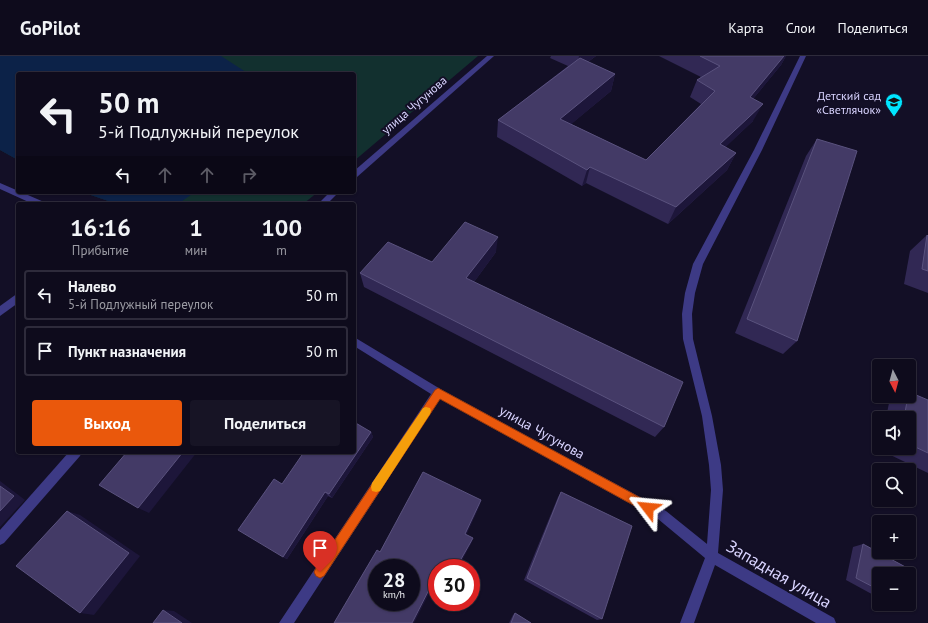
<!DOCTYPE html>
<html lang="ru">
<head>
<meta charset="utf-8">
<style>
	body { margin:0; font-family:"PT Sans",sans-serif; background:#171425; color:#f1f3f6; height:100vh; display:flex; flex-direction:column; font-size:15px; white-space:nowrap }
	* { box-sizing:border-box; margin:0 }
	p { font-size:13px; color:#9b9ba3 }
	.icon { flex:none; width:22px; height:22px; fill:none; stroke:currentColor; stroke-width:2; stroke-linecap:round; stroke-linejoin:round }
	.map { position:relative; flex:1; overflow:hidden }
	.details { position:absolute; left:16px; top:146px; width:340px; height:252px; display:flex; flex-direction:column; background:#0e0b1c; border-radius:4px; box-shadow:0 1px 3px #0004,0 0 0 1px #2e2b3b }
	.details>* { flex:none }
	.guide { position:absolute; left:16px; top:16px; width:340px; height:122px; border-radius:4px; box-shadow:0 1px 3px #0004,0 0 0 1px #2e2b3b; background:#0e0b1c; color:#f1f3f6; overflow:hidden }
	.needle { width:26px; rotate:174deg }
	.fabs { position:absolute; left:872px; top:303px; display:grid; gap:8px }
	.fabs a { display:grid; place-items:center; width:44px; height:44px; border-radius:4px; background:#0e0b1c; box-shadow:0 1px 3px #0004,0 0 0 1px #2e2b3b; font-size:20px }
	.speed { position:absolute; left:368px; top:503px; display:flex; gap:8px; font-size:20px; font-weight:700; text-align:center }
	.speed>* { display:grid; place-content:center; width:52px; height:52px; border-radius:50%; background:#0e0b1c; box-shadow:0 1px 3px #0004,0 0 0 1px #2e2b3b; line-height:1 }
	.speed small { font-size:10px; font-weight:400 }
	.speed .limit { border:6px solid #d22; background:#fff; color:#111 }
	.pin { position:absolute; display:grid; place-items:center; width:34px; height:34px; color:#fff; margin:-41px -17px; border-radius:50% 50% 50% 0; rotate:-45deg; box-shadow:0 0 4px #0007 }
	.pin .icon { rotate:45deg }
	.me { position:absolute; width:44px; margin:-22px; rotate:299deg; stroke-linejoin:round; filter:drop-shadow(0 0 3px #0008) }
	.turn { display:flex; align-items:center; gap:14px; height:84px; padding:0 16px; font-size:18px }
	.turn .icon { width:52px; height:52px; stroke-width:2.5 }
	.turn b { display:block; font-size:28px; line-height:34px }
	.lanes { display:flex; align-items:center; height:38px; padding:0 16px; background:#0003; justify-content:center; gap:20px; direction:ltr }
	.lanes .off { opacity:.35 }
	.eta { display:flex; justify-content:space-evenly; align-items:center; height:68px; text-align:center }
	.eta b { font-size:24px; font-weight:700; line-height:28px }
	.button { display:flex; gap:8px; margin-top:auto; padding:8px 16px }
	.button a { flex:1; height:46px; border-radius:4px; background:#ea580c; color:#fff; font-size:16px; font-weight:700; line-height:46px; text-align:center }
	.button a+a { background:#171425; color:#f1f3f6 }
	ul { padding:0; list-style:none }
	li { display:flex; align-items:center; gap:12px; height:50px; margin:0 8px 6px; padding:0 8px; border:2px solid #2e2b3b; border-radius:4px }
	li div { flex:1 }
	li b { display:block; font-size:15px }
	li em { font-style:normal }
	header { display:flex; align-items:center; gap:24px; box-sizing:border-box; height:56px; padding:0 20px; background:#0e0b1c; border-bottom:1px solid #2e2b3b }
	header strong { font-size:19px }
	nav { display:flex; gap:22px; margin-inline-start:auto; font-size:14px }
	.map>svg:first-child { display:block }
</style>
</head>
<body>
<header>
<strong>GoPilot</strong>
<nav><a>Карта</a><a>Слои</a><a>Поделиться</a></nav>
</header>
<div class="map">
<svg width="928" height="567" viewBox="0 0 928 567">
	<rect width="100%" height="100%" fill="#130f26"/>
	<g fill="#12302f">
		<path d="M0 0H478L354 105V18H18V104L0 94Z"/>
		<path d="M82 136H318L303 148H117Z"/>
	</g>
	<g fill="#0c2248">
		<path d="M0 0H221L249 18H18V104L0 94Z"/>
		<path d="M82 136H195L178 148H117Z"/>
	</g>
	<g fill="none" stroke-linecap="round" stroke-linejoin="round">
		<g fill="#3d3a85" fill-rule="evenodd">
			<path d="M487 0H494L357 121 354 122V115Z"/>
			<path d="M800 0H806L762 94 703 208 695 237 692 258 693 283 712 360 721 409 723 434 718 497 834 562 836 567H816L715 509 694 567H680L705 502 658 463 440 343 294 567H279L431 338 354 290V281L442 334 666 455 707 488 711 434 709 409 702 360 683 283 682 258 685 237 693 208 754 94Z"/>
			<path d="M0 127 44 146 45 148H33L0 133Z"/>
			<path d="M330 136H339L327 148H318Z"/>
			<path d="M18 237V247L0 260V250Z"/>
			<path d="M69 396H82L80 400 4 487 0 489V474Z"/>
		</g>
	</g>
	<g fill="#312854">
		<path d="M551 0H596L588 6 615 18 611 35 571 68 646 104 701 48 690 41 697 24 701 21 659 0H786L781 9 753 43V65L725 91 736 97 727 114 668 168 586 127 582 130 497 81 498 64 568 10 550 2Z"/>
		<path d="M817 83 797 285 783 298 735 277 806 100Z"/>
		<path d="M927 179 928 180V237L904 228 910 195Z"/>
		<path d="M496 196 474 226 664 371 655 381 364 231 360 217Z"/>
		<path d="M902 340H909L928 344V417L880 394V392H909V362H886L889 347Z"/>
		<path d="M371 376 373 381 332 442 328 440 287 503 283 501 282 428Z"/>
		<path d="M561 436 602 563 597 564 524 524 558 441Z"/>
		<path d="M863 488 879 518V542L846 524 853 491Z"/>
		<path d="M891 548H906V549L895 550Z"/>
		<path d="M515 557 531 567H509L513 559Z"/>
	</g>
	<g fill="#1d163a">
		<path d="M579 0H596L576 14Z"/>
		<path d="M784 0H786L781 9 741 58 750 41Z"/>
		<path d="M615 18 611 35 557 80 560 63Z"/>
		<path d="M763 48 753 65 711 105 720 88Z"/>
		<path d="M736 97 727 114 668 168 676 151Z"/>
		<path d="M590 111 586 127 582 130 587 114Z"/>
		<path d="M498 181 496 196 466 237V222Z"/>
		<path d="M371 376 373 381 332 442 329 438Z"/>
		<path d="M183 396H197L149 457 138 452Z"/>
		<path d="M0 425 25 444 0 471Z"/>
		<path d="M325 436 328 440 287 503 283 501Z"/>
		<path d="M481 444 480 449 465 482V478Z"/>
		<path d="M67 455 80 459 140 500 94 559 80 557Z"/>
		<path d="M473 482 472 486 458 512H456Z"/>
		<path d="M437 518V522L414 567H412Z"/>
		<path d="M163 554 174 555 192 567H182Z"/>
	</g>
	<g fill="#433a66" stroke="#5a527e" fill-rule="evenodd">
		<path d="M700 0H784L750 41 763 48 720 88 736 97 676 151 590 111 587 114 498 64 580 2 615 18 560 63 646 104 715 35 697 24 720 10Z"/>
		<path d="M817 83 857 95 797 285 747 263Z"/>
		<path d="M465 166 498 181 466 222 683 326 664 371 360 217 388 186 432 206Z"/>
		<path d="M927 179 928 180V215L922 213Z"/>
		<path d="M909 336 928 344V397L909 388V362H904L908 340H909Z"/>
		<path d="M354 366 371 376 329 438 325 436 283 501 238 474 274 423 282 428 304 396H354Z"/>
		<path d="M127 396H183L138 452 99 429Z"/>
		<path d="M423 416 481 444 465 478 473 482 456 512H437V518L412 567H334L377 494 380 496ZM377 512H411V546H377Z"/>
		<path d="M0 430 14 440 0 455Z"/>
		<path d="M561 436 632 470 602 563 527 522Z"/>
		<path d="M67 455 129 497 80 557 16 510Z"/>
		<path d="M863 488 911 514 909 528V518H879V534L856 522Z"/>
		<path d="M163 554 182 567H153Z"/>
		<path d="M515 557 531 567H511Z"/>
	</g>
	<path fill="#ea580c" stroke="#983908" d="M438 332 652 448 654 452 652 455 648 457 644 455 440 343 324 520 320 522 316 520 314 516 316 512 435 334Z"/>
	<path fill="#f59e0b" d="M426 351 430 352 431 355 430 358 380 435 376 436 372 435 371 431 372 427 423 352Z"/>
	<defs>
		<g id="school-pin" transform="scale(0.9)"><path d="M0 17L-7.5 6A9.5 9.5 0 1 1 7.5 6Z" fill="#00e5ff" stroke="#130f26"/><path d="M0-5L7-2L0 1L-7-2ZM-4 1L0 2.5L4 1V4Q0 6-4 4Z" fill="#111"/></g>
	</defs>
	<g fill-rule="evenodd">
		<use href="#school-pin" x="894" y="46"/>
	</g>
	<g text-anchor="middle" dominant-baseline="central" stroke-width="4" stroke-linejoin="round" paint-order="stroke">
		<g font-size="12" fill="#d9d4ff" stroke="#130f26" text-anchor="end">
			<text x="881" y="39">Детский сад<tspan x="881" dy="14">«Светлячок»</tspan></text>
		</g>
		<g font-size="12" fill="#d9d4ff" stroke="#130f26">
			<text transform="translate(414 49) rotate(-41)">улица Чугунова</text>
		</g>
		<g font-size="14" fill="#d9d4ff" stroke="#130f26">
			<text transform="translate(542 376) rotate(29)">улица Чугунова</text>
		</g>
		<g font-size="17" fill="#d9d4ff" stroke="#130f26">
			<text transform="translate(779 518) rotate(30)">Западная улица</text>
		</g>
	</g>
</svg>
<div class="fabs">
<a><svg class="needle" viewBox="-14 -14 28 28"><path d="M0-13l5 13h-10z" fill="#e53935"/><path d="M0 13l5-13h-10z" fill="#9b9ba3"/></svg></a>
<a><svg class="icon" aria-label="sound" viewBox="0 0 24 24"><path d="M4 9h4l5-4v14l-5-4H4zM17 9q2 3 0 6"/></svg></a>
<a><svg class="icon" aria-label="search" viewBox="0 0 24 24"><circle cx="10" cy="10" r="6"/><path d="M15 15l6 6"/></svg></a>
<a>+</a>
<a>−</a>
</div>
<div class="speed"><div>28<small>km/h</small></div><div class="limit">30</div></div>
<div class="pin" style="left:320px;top:516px;background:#d93025"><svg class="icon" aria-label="arrive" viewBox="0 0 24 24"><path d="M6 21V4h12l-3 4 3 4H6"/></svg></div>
<svg class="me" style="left:648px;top:452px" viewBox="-20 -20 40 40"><path d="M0-17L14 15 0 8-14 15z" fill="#ea580c" stroke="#fff" stroke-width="4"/></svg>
<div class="guide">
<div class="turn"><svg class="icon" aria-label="left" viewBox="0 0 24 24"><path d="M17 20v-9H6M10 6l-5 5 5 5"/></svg><div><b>50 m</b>5-й Подлужный переулок</div></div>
<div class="lanes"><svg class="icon" aria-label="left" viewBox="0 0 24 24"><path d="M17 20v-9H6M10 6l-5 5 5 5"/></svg><svg class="icon off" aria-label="ahead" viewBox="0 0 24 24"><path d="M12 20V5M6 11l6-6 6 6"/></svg><svg class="icon off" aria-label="ahead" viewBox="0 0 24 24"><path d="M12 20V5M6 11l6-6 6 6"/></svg><svg class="icon off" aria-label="right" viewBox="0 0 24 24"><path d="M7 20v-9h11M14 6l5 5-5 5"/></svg></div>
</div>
<section class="details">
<div class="eta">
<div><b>16:16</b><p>Прибытие</p></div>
<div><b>1</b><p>мин</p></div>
<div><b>100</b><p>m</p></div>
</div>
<ul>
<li><svg class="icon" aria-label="left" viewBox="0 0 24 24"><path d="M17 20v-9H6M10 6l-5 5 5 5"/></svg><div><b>Налево</b><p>5-й Подлужный переулок</p></div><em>50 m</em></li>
<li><svg class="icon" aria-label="arrive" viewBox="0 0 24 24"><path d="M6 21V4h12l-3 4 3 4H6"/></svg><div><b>Пункт назначения</b></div><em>50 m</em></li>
</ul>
<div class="button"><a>Выход</a><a>Поделиться</a></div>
</section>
</div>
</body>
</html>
